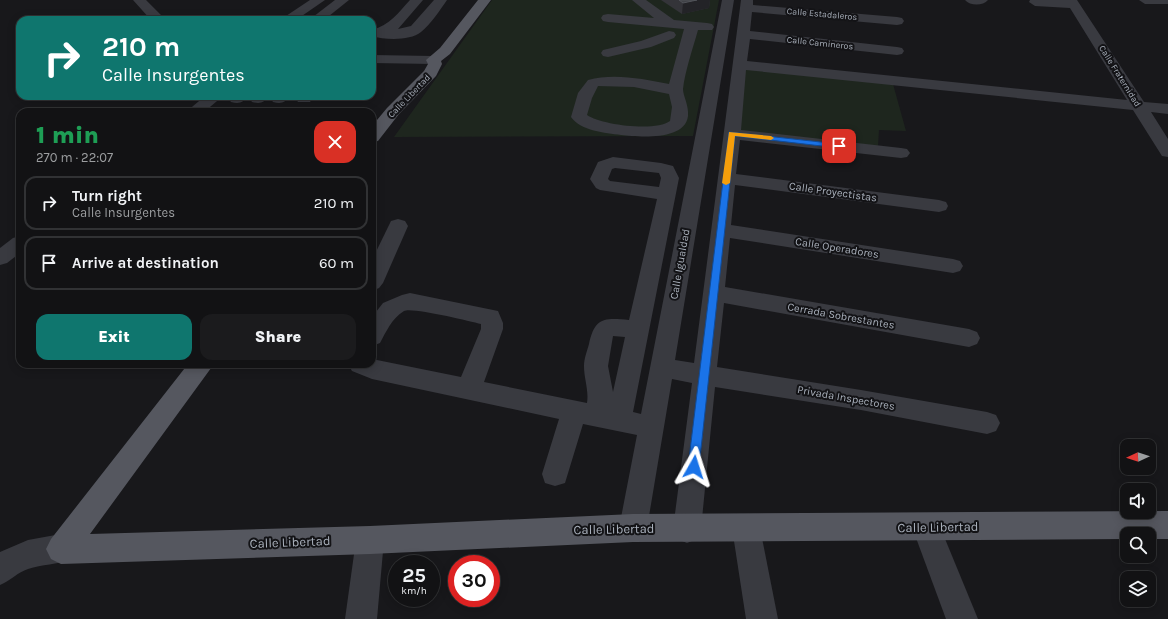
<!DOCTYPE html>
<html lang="en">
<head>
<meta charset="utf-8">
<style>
	body { margin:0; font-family:Karla,sans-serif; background:#1b1b1d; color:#f1f3f6; height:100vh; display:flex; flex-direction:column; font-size:15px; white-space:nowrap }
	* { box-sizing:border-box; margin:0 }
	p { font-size:13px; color:#9c9ea0 }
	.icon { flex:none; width:22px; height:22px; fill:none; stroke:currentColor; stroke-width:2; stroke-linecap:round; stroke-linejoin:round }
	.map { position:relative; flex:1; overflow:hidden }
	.details { position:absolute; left:16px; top:108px; width:360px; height:260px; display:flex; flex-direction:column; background:#121214; border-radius:12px; box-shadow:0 2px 10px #0003,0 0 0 1px #313234 }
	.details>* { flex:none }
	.banner { position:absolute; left:16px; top:16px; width:360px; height:84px; border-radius:12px; box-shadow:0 2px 10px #0003,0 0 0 1px #313234; background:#0f766e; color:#fff; overflow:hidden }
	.needle { width:26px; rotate:267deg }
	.fabs { position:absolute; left:1120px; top:439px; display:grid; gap:8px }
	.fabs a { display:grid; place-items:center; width:36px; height:36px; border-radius:8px; background:#121214; box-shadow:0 2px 10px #0003,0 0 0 1px #313234; font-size:20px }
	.speed { position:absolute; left:388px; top:555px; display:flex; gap:8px; font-size:20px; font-weight:700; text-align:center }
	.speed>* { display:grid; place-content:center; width:52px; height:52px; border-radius:50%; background:#121214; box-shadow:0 2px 10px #0003,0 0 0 1px #313234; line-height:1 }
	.speed small { font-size:10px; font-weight:400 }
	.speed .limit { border:6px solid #d22; background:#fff; color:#111 }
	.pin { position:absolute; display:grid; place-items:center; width:34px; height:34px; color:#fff; margin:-17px; border-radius:8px; box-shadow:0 2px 6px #0006 }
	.me { position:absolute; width:44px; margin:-22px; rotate:6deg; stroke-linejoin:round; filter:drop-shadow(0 0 3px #0008) }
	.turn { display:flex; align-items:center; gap:14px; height:84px; padding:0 20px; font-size:18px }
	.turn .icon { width:52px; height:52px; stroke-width:2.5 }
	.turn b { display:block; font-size:28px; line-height:34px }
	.round { display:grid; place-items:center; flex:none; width:42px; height:42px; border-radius:12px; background:#1b1b1d }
	.head { display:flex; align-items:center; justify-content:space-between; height:68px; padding:0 20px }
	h1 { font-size:24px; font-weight:800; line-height:30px; color:#1e9e55 }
	.cta { display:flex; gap:8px; margin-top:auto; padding:8px 20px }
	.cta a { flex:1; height:46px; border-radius:12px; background:#0f766e; color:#fff; font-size:16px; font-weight:800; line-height:46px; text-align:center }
	.cta a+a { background:#1b1b1d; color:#f1f3f6 }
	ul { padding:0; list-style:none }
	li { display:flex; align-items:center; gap:12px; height:54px; margin:0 8px 6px; padding:0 12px; border:2px solid #313234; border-radius:12px }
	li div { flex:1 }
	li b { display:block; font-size:15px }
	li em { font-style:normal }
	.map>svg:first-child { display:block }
</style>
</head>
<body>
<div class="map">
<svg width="1168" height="619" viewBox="0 0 1168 619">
	<rect width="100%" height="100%" fill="#18181b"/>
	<g fill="#1e261e">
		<path d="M492 0H719L693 136 394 137Z"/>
		<path d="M740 66 893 84 906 131 879 130 878 146 732 130Z"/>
	</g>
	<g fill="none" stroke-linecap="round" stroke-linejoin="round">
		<g fill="#393a40" fill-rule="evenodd">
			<path d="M133 0H146L161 15 168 17 170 20H151Z"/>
			<path d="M310 0H325L296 20H280Z"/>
			<path d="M335 0H349L324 20H309Z"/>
			<path d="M410 0H423L398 29 411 26 434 0H447C440 10 431 24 421 32 410 41 385 40 372 36V30C390 25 398 13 410 0Z"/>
			<path d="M632 0H646L674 20 707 23 712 24 714 27 712 30H698C693 48 685 71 683 89 683 96 689 105 688 116 685 141 639 137 621 135 605 133 581 131 571 117L578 93 588 80C614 73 643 79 669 84L684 29 608 22 603 21 601 18 603 15 608 14 654 18ZM598 86 634 87 669 94 672 107 670 121C656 132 601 125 587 115L592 98Z"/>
			<path d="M722 0H734L675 360 694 363 741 0H753V5L897 17 902 18 904 21 902 24 897 25 752 12 750 31 897 47 902 48 904 51 902 54 897 55 750 39 747 61 1127 100 1070 8 1035 6 1029 2 1030 0H1077L1144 102 1168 104V114L1151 112 1168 139V157L1162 156 1133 110 746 70 741 130 901 148 907 149 910 153 907 157 901 158 740 140 736 174 939 200 946 202 948 206 946 210 939 212 735 185 731 225 953 259 960 261 963 266 960 271 953 273 730 238 725 287 969 329 977 332 980 338 977 344 969 347 724 303 717 367 861 390 987 412 996 415 1000 423 996 431 987 434 861 410 715 387 701 529 697 539 687 543 677 539 673 529 692 383 672 379 647 528 643 538 633 542 623 538 619 528 637 435 583 424 565 483 555 486 545 483 542 474 559 419 372 379 352 371 348 364H372V359L461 377 481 329V324C468 321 412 307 404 311 392 318 386 332 380 343L372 346V317L383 303 402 295 410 293 498 311 503 323V329L484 382 587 403C589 390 584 379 584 366 584 359 587 351 589 344 595 317 604 318 629 320L657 199 600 190 596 188 590 179 598 162 613 157 661 163 673 166 679 178 633 412 641 414ZM615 168 659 173 661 178 659 187 610 181 608 179 612 169ZM613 336 625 337 613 392 608 366Z"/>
			<path d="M965 0H988C983 6 970 6 965 0Z"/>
			<path d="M1139 0H1168V4H1145Z"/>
			<path d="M669 31 674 32 676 35 674 38 651 47 608 57 603 56 601 53 603 50 641 41Z"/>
			<path d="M372 55 433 56 438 57 440 60 438 63 433 64 372 63Z"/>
			<path d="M205 96H223L204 112H186Z"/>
			<path d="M231 96H248C243 103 239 104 231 102L229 99Z"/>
			<path d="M252 96H269C264 103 260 104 252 102L250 99Z"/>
			<path d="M273 96H290C285 103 281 104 273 102L271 99Z"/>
			<path d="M298 96H314L310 102H298L296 99Z"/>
			<path d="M398 219 405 221 408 226 383 283 379 288 372 291V260L391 221Z"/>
			<path d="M20 236V253L7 263 0 265V248L13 238Z"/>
			<path d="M926 513 936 517 978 619H946L912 527 916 517Z"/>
			<path d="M746 514 756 518 760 528 778 619H746L732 528 736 518Z"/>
			<path d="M370 526 380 530 384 540 377 619H345L356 540 360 530Z"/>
			<path d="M61 534 71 539 76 549 71 559C57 565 42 564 28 569 18 572 10 581 0 585V552L28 540Z"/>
		</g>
		<g fill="#55575f" fill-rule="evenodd">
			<path d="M478 0H491L450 54 441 61 442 64 436 76 399 114 378 141 372 142V126L387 108 424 71 428 64 426 60 440 48Z"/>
			<path d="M188 364H214L90 534 370 526 633 514 1168 511V539H1149V534H1127V539L633 542 370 554 61 564 51 559 46 549 51 539Z"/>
		</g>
	</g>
	<path fill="#343439" d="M661 0H710L709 8 682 14Z"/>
	<path fill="#232327" d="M697 0H710L709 8 682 14 683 3Z"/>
	<path fill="#404247" stroke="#515359" d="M679 0H697L683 3Z"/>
	<path fill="#1a73e8" stroke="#114b97" d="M729 132 839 144 843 146 839 148 735 136 699 467 698 471 694 472 690 471 688 467Z"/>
	<path fill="#f59e0b" d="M729 132 771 136 774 138 771 140 735 136 730 183 726 185 722 183Z"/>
	<g text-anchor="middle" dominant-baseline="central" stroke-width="4" stroke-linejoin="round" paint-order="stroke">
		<g font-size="9" fill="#a9b0bb" stroke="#131316">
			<text transform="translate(822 14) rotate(5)">Calle Estadaleros</text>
			<text transform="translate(820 43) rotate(6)">Calle Camineros</text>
			<text transform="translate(1120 76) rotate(58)">Calle Fraternidad</text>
			<text transform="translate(409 96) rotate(-46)">Calle Libertad</text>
		</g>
		<g font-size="11" fill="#a9b0bb" stroke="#131316">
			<text transform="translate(833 192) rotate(8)">Calle Proyectistas</text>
			<text transform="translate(837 248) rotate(9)">Calle Operadores</text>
			<text transform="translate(680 264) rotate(-80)">Calle Igualdad</text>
			<text transform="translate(841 316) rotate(10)">Cerrada Sobrestantes</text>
			<text transform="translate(846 398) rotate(10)">Privada Inspectores</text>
		</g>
		<g font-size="13" fill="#a9b0bb" stroke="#131316">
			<text transform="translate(938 527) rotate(-1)">Calle Libertad</text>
			<text transform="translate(614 529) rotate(-1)">Calle Libertad</text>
			<text transform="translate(290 542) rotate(-2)">Calle Libertad</text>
		</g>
	</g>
</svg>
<div class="fabs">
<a><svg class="needle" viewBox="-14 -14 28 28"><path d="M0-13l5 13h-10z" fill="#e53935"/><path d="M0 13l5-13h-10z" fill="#9c9ea0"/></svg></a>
<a><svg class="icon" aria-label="sound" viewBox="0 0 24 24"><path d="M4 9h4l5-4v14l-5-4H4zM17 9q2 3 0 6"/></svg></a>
<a><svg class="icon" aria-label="search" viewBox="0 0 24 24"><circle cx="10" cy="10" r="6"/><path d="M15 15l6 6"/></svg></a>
<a><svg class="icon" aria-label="layers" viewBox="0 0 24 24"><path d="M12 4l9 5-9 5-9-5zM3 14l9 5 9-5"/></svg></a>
</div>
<div class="speed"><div>25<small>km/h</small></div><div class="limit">30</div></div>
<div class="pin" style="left:839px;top:146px;background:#d93025"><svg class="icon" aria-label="arrive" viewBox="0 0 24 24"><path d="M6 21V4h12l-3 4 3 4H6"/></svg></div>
<svg class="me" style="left:694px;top:467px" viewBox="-20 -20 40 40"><path d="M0-17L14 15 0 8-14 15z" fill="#1a73e8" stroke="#fff" stroke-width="4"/></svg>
<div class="banner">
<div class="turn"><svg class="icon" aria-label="right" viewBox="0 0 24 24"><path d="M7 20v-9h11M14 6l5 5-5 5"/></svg><div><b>210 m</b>Calle Insurgentes</div></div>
</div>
<section class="details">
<div class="head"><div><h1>1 min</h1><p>270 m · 22:07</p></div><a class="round" style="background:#d93025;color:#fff"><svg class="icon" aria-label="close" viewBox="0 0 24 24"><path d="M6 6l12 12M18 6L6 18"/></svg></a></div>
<ul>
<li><svg class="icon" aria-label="right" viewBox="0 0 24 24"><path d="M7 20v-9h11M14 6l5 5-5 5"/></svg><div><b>Turn right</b><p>Calle Insurgentes</p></div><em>210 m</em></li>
<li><svg class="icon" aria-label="arrive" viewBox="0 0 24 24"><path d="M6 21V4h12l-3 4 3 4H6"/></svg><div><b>Arrive at destination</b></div><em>60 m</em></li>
</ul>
<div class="cta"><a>Exit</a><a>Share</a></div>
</section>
</div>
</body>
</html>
